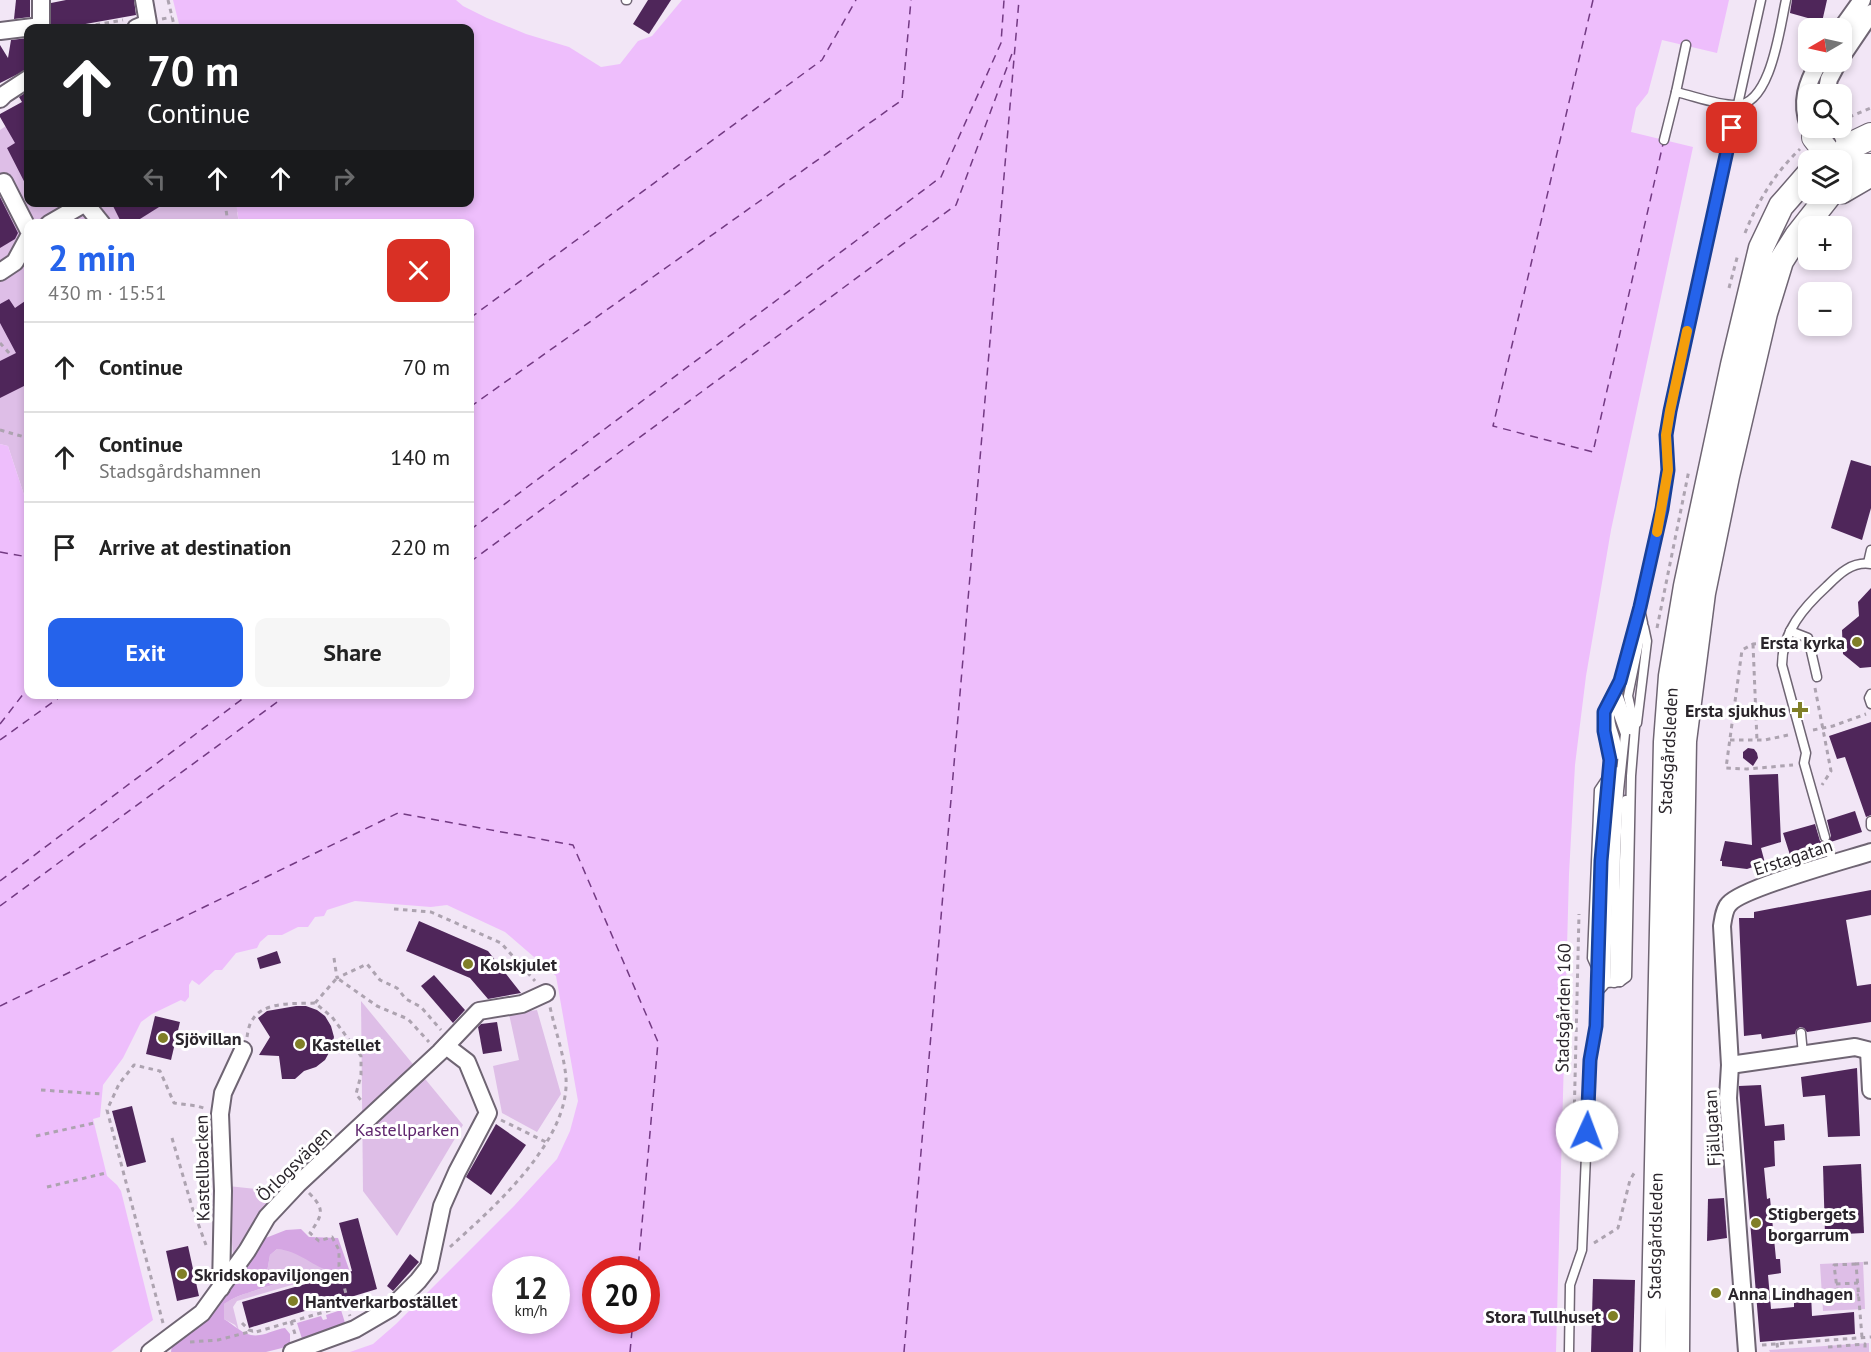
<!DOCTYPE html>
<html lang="en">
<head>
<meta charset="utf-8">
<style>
	body { margin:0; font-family:"PT Sans",sans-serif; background:#f6f6f6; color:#222; height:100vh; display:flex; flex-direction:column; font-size:22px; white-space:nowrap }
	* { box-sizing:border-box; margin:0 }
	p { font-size:20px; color:#767676 }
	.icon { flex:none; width:33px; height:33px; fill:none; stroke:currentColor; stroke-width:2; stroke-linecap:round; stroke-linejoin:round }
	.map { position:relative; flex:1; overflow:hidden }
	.drawer { position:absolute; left:24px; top:219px; width:450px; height:480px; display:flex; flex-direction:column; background:#fff; border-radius:12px; box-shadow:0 3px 9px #0003 }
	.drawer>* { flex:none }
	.hud { position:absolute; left:24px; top:24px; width:450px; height:183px; border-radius:12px; box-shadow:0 3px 9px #0003; background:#202124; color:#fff; overflow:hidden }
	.needle { width:39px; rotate:261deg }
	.fabs { position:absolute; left:1798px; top:18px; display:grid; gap:12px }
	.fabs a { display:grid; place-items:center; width:54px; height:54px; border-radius:12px; background:#fff; box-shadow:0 3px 9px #0003; font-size:30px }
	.speed { position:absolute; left:492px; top:1256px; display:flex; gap:12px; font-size:30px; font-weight:700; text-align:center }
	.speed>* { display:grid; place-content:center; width:78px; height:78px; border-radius:50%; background:#fff; box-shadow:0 3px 9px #0003; line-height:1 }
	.speed small { font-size:15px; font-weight:400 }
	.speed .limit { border:9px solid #d22; background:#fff; color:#111 }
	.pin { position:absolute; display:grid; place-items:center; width:51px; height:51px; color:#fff; margin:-26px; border-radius:12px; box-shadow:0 3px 9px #0006 }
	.me { position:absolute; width:66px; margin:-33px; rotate:2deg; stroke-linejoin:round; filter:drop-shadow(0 0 4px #0008) }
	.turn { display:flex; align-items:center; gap:21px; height:126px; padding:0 24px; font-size:27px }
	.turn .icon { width:78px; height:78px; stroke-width:2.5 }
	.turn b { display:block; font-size:42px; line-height:51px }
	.lanes { display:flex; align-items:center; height:57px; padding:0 24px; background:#0003; justify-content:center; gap:30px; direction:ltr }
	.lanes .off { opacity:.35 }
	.round { display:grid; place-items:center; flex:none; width:63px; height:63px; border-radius:12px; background:#f6f6f6 }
	.head { display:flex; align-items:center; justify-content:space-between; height:102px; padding:0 24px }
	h1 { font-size:36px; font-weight:700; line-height:45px; color:#2563eb }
	.primary-button { display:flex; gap:12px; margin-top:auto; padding:12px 24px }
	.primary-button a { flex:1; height:69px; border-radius:12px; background:#2563eb; color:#fff; font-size:24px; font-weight:700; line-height:69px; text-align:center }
	.primary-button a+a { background:#f6f6f6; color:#222 }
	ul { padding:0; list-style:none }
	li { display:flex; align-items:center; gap:18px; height:90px; padding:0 24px; border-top:2px solid #e0e0e0 }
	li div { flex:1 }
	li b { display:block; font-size:22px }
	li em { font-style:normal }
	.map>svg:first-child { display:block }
</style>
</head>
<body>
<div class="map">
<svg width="1871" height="1352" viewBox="0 0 1871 1352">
	<rect width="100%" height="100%" fill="#f2e6f6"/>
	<g fill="#debee7">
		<path d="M28 125V202L269 203 237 212 239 223 28 224V507L8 446 0 444V130L6 126 11 134Z"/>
		<path d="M361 1001 463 1125 397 1236 363 1191Z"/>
		<path d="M537 1010 561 1094 537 1132 502 1113 493 1066 519 1060 509 1014Z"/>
		<path d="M228 1186 283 1192 233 1256Z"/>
		<path d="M277 1249 290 1250 336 1272 237 1301 233 1307 239 1331 235 1325 224 1319V1304C242 1291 265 1290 284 1280L267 1272 270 1255Z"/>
		<path d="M1863 1262 1865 1309 1823 1311 1820 1264Z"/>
		<path d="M1869 1343V1352H1770L1769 1350Z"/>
	</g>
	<g fill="#d5a6e3">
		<path d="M301 1229 309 1237 338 1238 350 1272C323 1279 305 1251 277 1249L270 1255 267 1272 285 1279C266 1290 242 1291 224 1304V1319C236 1326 245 1338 260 1335 268 1334 276 1329 285 1328L290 1334V1346L266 1352H171L172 1345 258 1241 286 1230Z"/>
		<path d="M341 1310 346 1326 303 1342 297 1323 321 1316 323 1320 327 1319 326 1315Z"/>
	</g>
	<path fill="#eebefc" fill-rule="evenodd" d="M173 0H456L463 6 487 18 526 34 569 47 601 67 620 64 638 41 652 36 682 0H1729L1717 53 1662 40 1648 93 1636 108 1631 132 1693 147 1611 530 1586 676 1575 765 1569 874 1556 1352H350L373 1344 396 1324 514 1206 557 1159 570 1131 578 1101 556 976 505 932 447 905 431 907 355 901 327 910 324 916 315 917 308 927H298L282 935H268L260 942 257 948 236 953 222 970H215L199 985 192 980 189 985V997L185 1002 181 1000 152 1014 141 1022 123 1058 103 1085 100 1117 93 1119 107 1176 117 1185 121 1191 153 1320 111 1352H0V444L8 446 28 507V694H470V224L239 223 236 203 470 202V28H180ZM506 1269H556V1320H506ZM596 1269H646V1320H596Z"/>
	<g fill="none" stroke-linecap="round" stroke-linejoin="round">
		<g stroke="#733a83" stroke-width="1.5" stroke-dasharray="8 6" stroke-linecap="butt">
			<path d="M1593 0 1493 426 1593 452 1663 144"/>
			<path d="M470 318 822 60 856 0"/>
			<path d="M470 407 902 100 911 0"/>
			<path d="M470 530 941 177 1001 43 1004 0"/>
			<path d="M0 552 28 557"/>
			<path d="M470 562 956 205 1013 51"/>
			<path d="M0 724 28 688"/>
			<path d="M0 740 64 694"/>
			<path d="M0 881 249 694"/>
			<path d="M0 906 288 694"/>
			<path d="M0 1006 398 813 573 845 658 1042 638 1269"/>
			<path d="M630 1352 633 1320"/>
			<path d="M904 1352 1019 0"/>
		</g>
	</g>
	<g fill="#4f265a">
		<path d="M16 0H30V17L14 19Z"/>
		<path d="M66 0H134L136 15 63 28H51V3Z"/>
		<path d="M648 0H671L649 34 633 24Z"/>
		<path d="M1792 0H1827L1822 22 1790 13Z"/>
		<path d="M28 38V69L0 83V45L8 58 11 40Z"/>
		<path d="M28 91V189L7 148 15 143 0 117V114L22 102 19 97Z"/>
		<path d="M0 197 18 233 15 239 0 248Z"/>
		<path d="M111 202H167L132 224H122Z"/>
		<path d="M9 299 15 308 28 299V384L0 398V361L16 353 0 323V304Z"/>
		<path d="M1851 460 1871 466V508L1862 540 1831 528Z"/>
		<path d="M1871 588V667L1860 668 1843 654 1842 630 1859 616 1858 602Z"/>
		<path d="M1871 722V815L1866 817 1845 757 1837 759 1829 736Z"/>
		<path d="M1748 748 1754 749 1757 753 1758 758 1753 766 1743 758V752Z"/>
		<path d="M1778 774 1781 842 1761 848 1765 863 1747 869 1722 866V861H1720L1725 841 1752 845 1749 775Z"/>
		<path d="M1855 811 1862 832 1790 855 1783 833 1815 824 1820 841 1827 843 1831 836 1827 820Z"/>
		<path d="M1871 890V915L1846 920 1857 986 1871 984V1022L1807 1032 1804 1028 1800 1027 1796 1030 1795 1034 1762 1039 1761 1034 1744 1036 1739 918H1754V912Z"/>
		<path d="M419 921 488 951 521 993 488 999 470 978 406 951Z"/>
		<path d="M277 951 281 963 260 969 257 958Z"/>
		<path d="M434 975 465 1010 453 1023 421 986Z"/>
		<path d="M296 1006H306L317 1010 325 1016 331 1026 334 1037 331 1049 325 1060 316 1067 304 1071 295 1079H282L279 1056 259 1055 270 1037 258 1018 267 1011Z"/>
		<path d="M155 1016 180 1022 171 1060 146 1054Z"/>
		<path d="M497 1022 502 1051 483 1054 478 1027 481 1024Z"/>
		<path d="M1857 1068 1860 1136 1828 1137 1825 1095 1803 1097 1801 1077Z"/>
		<path d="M1761 1085 1765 1126 1784 1124 1785 1140 1774 1141 1775 1166 1764 1168 1767 1199 1770 1198 1776 1259H1780L1781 1273 1768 1275 1771 1309 1794 1307V1293H1811L1812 1316 1854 1312 1855 1334 1760 1342 1739 1088V1086Z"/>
		<path d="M132 1106 146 1162 127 1167 112 1111Z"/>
		<path d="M496 1124 526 1145 491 1195 466 1177Z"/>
		<path d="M1861 1164 1864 1233 1825 1235 1823 1166Z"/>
		<path d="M1724 1198 1727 1238 1707 1241 1708 1199Z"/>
		<path d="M358 1218 377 1289 249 1328 242 1302 352 1271 339 1223Z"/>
		<path d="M188 1246 199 1296 177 1301 166 1251Z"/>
		<path d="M410 1254 419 1262 393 1291 387 1286Z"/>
		<path d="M1593 1279 1635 1280 1633 1352H1591Z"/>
	</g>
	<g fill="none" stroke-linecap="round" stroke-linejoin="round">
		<g stroke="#6f6573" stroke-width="11">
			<g id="lane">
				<path d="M626 0H627"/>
				<path d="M1686 45 1676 92C1694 96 1717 105 1735 105 1771 107 1780 26 1786 0"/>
				<path d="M1664 140 1676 92"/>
				<path d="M1868 563 1871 550"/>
				<path d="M1790 631 1808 638 1817 677"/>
				<path d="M1617 692 1631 730"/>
				<path d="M1871 694 1869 698 1871 704"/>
				<path d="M1610 713C1609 731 1619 736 1617 755"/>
				<path d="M1637 723 1647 641 1644 627"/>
				<path d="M1871 821V826"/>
				<path d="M1825 837 1804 763 1806 753 1782 665C1782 632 1804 607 1827 586 1839 574 1852 561 1871 564"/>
				<path d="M1829 849 1834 864"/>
				<path d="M1597 969 1592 958 1599 790 1605 781"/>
				<path d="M1620 982 1626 800"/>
				<path d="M1606 983 1609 864 1616 771"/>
				<path d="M1614 983 1616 853 1619 791 1625 734 1615 706 1662 509 1668 470 1666 435 1670 411 1761 0"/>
				<path d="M1598 992 1606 983 1620 982 1627 977 1631 776 1635 727 1628 696 1643 623 1640 609"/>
				<path d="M1801 1033 1803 1054"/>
				<path d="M1569 1352 1570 1285 1582 1250 1590 1060 1596 1026 1601 861 1606 791 1610 760 1603 731 1604 712 1613 693"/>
			</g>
		</g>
		<g stroke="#6f6573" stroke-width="20">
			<g id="street">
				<path d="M41 28V0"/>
				<path d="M136 28 148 23 144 0"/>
				<path d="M1842 28 1862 0"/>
				<path d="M0 31 41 26"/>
				<path d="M1842 56 1871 13"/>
				<path d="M1826 94 1829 79 1838 62"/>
				<path d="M0 99 5 94 28 79"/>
				<path d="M1809 126C1800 102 1807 83 1819 62"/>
				<path d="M1839 128 1848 147"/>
				<path d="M0 184 4 182 28 229"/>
				<path d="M86 204 102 224"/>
				<path d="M49 224 87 202"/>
				<path d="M0 272 15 262 28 238"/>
				<path d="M1869 1051 1871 1090"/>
				<path d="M1730 1065 1855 1047 1871 1051"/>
				<path d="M221 1288 223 1191 220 1114 223 1093 243 1050"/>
				<path d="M150 1352 202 1313 247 1251 267 1217 298 1184 440 1052 479 1011 522 1004 546 993"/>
				<path d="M292 1352 355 1329 391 1308 418 1281 429 1267 442 1206 457 1172 488 1113 467 1062 446 1046"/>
				<path d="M1747 1352 1728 1098 1730 1065 1722 926C1723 920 1724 909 1729 904 1742 888 1846 860 1871 852"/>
			</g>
		</g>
		<g stroke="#6f6573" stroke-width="27">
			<g id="secondary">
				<path d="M1842 191 1871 174"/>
				<path d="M1653 1352 1666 742 1671 676 1686 586 1733 365 1761 248 1781 206 1809 174"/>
				<path d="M1677 1352 1680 981 1684 741 1703 593 1727 476 1765 313 1781 261 1797 236 1830 194"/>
			</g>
		</g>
		<g stroke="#6f6573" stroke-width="28">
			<g id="primary">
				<path d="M1815 137 1833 160"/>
				<path d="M1848 147 1871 136"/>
				<path d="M1842 166 1871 167"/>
			</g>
		</g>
		<g stroke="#ada3b0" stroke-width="3" stroke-dasharray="4.5 4.5" stroke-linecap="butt">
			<path d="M168 0 174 25"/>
			<path d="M162 19 172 17"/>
			<path d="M78 28 123 20"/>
			<path d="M1849 117 1871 108"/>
			<path d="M225 202 228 224"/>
			<path d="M225 203 234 202"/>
			<path d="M1745 233C1758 201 1774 174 1800 149"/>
			<path d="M1729 288 1738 254"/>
			<path d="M0 343 11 355"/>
			<path d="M26 385 28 391"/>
			<path d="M0 430 28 438"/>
			<path d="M1657 628 1689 470"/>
			<path d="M1774 643 1753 644 1742 650 1726 768 1747 769 1793 765"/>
			<path d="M1753 644 1757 741"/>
			<path d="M1815 688 1831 771 1822 785"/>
			<path d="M1813 730 1833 726 1866 714"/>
			<path d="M1730 740H1765L1788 735"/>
			<path d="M394 909 431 912 501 943 535 981"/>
			<path d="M334 958 337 978 367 964 380 980 397 988 406 999 421 1007 441 1030"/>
			<path d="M315 1003 337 978 377 1006 408 1019 429 1042"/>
			<path d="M247 1037C248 1031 249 1024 253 1019 264 1001 296 1004 315 1003L332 1017 361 1056V1075L356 1094 363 1103"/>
			<path d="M41 1090 102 1094"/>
			<path d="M501 1120 548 1143"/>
			<path d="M1574 1122 1579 914"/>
			<path d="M36 1136 94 1123"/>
			<path d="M172 1138 192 1207 206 1245"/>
			<path d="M47 1187 106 1173"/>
			<path d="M309 1193C326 1210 322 1215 310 1233L319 1241 332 1237 339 1250V1266L348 1302 347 1308 350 1316"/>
			<path d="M1594 1243 1618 1228 1630 1180 1636 1170"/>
			<path d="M450 1247C493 1208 570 1141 566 1078 564 1054 555 1030 550 1007"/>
			<path d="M1856 1264 1834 1265 1838 1296 1859 1295"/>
			<path d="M1836 1284 1858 1283"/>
			<path d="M291 1321 295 1334"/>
			<path d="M163 1323 107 1110 119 1084 134 1065 160 1071 174 1103 197 1106 207 1109"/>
			<path d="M242 1323 249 1330 256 1332 341 1307 347 1308"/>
			<path d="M1862 1337 1856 1264 1868 1263"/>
			<path d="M190 1342 218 1340 253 1331"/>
			<path d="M1777 1343 1778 1352"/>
			<path d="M1762 1345 1871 1337"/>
			<path d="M1828 1347 1865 1344V1352"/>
		</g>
		<use href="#lane" stroke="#fff" stroke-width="8"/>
		<use href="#street" stroke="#fff" stroke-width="16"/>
		<use href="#secondary" stroke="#fff" stroke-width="24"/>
		<use href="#primary" stroke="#fff" stroke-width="26"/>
	</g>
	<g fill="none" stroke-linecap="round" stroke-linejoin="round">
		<g stroke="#184099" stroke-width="15">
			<path id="route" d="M1587 1131 1590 1060 1596 1026 1601 861 1610 760 1604 731V712L1620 681 1640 607 1662 509 1668 470 1666 435 1670 411 1732 128"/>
		</g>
		<use href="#route" stroke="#2563eb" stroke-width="10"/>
		<path stroke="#f59e0b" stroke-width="10" d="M1657 532 1668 470 1666 435 1670 411 1687 331"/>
	</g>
	<g fill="#807f27" stroke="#fff" stroke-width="2">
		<circle cx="1857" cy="642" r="6"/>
		<path d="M1797 701h6v6h6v6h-6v6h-6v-6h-6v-6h6z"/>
		<circle cx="468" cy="964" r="6"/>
		<circle cx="163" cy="1038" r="6"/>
		<circle cx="300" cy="1044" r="6"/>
		<circle cx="1756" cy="1223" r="6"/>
		<circle cx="182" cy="1274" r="6"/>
		<circle cx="1716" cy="1293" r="6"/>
		<circle cx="293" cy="1301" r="6"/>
		<circle cx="1613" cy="1316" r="6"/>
	</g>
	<g text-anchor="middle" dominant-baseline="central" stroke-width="6" stroke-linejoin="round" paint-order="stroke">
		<g font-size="18" font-weight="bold" fill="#2a252b" stroke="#fff" text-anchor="start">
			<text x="1845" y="642" text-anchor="end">Ersta kyrka</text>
			<text x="1786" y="710" text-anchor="end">Ersta sjukhus</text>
			<text x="480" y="964">Kolskjulet</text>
			<text x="175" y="1038">Sjövillan</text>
			<text x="312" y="1044">Kastellet</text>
			<text x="1768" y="1213">Stigbergets<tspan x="1768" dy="21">borgarrum</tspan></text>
			<text x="194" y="1274">Skridskopaviljongen</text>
			<text x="1728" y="1293">Anna Lindhagen</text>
			<text x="305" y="1301">Hantverkarbostället</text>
			<text x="1601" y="1316" text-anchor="end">Stora Tullhuset</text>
		</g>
		<g font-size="18" fill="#2a252b" stroke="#fff">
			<text transform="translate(1668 751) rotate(-87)">Stadsgårdsleden</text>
			<text transform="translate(1793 857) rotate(-18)">Erstagatan</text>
			<text transform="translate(1563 1008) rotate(-89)">Stadsgården 160</text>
			<text transform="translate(1712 1128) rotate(-93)">Fjällgatan</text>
			<text transform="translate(294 1164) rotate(-45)">Örlogsvägen</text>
			<text transform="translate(202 1168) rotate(-91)">Kastellbacken</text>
			<text transform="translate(1655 1236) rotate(-89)">Stadsgårdsleden</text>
		</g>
		<g font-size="18" fill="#5e256d" stroke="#fff">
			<text x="407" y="1129">Kastellparken</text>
		</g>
	</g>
</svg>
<div class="fabs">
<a><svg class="needle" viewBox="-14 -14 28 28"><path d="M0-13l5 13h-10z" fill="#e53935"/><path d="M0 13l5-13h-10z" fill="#767676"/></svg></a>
<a><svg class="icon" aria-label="search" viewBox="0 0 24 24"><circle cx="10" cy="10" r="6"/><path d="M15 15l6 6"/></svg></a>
<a><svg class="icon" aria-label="layers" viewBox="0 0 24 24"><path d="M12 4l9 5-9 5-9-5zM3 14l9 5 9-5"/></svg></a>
<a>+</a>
<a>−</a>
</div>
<div class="speed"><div>12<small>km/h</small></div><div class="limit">20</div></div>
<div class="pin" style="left:1732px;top:128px;background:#d93025"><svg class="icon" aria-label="arrive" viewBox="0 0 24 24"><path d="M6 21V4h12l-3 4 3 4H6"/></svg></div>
<svg class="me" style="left:1587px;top:1131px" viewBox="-20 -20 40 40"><circle r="19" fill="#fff"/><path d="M0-13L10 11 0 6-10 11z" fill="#2563eb"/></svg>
<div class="hud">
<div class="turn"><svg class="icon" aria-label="ahead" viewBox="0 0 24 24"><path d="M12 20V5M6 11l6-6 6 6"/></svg><div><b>70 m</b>Continue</div></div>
<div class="lanes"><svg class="icon off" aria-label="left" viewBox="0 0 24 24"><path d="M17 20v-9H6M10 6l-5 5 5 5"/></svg><svg class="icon" aria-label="ahead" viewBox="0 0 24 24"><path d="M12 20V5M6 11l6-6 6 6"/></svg><svg class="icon" aria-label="ahead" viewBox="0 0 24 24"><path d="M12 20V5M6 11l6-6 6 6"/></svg><svg class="icon off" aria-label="right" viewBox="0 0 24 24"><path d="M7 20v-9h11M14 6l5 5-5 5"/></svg></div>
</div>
<section class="drawer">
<div class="head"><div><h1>2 min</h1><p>430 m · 15:51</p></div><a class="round" style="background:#d93025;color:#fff"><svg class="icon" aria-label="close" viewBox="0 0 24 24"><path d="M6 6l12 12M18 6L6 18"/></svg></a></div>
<ul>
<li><svg class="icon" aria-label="ahead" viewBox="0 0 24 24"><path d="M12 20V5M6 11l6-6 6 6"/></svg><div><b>Continue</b></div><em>70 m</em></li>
<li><svg class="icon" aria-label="ahead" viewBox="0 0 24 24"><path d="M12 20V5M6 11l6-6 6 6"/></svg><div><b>Continue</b><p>Stadsgårdshamnen</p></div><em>140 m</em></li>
<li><svg class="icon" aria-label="arrive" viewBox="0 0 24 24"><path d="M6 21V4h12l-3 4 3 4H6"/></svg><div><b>Arrive at destination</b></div><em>220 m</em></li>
</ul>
<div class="primary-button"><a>Exit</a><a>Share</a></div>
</section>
</div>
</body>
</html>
